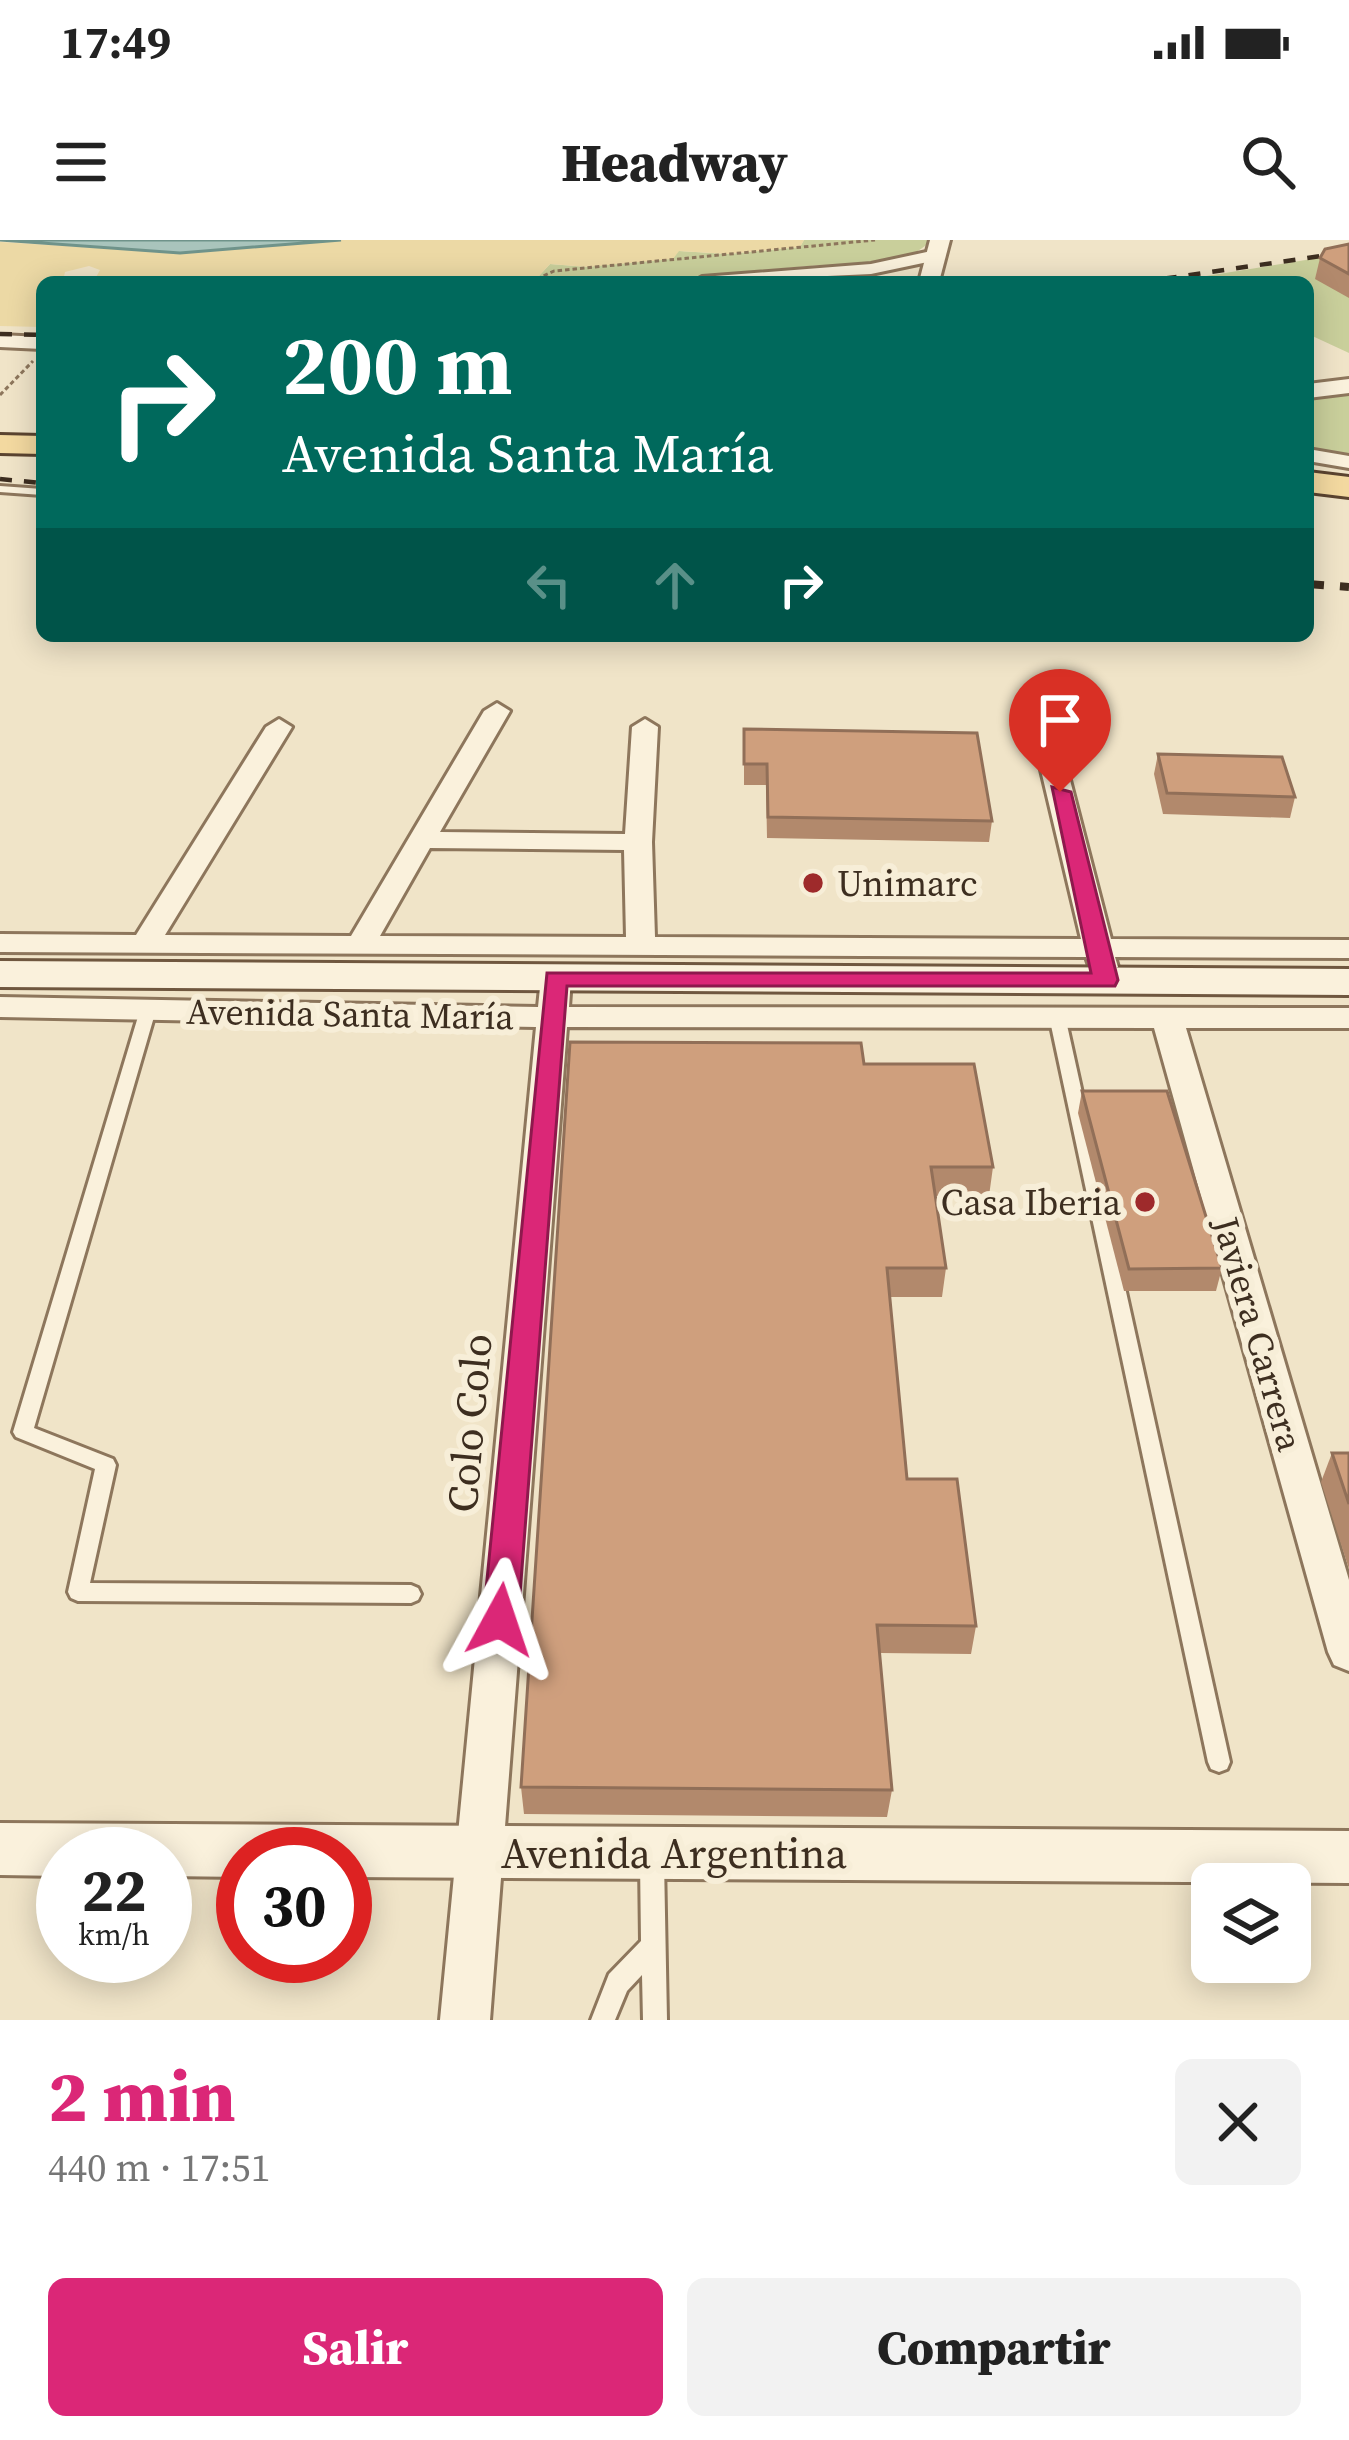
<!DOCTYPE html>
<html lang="es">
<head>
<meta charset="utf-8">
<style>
	body { margin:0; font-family:"Source Serif 4",serif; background:#f2f2f2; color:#222; height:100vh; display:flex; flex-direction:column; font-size:45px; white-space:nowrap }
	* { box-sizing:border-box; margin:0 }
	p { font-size:39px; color:#767676 }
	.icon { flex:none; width:66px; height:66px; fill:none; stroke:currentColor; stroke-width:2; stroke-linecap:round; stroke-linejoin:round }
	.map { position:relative; height:1780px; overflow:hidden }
	.drawer { display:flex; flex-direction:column; background:#fff; flex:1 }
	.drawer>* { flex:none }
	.hud { position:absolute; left:36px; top:36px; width:1278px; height:366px; border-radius:18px; box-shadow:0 6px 30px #0003; background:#00695c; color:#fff; overflow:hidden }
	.tools { position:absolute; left:1191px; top:1623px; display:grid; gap:24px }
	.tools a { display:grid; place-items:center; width:120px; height:120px; border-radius:18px; background:#fff; box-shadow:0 6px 30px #0003; font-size:60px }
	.speed { position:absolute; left:36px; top:1587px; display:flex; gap:24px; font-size:60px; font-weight:700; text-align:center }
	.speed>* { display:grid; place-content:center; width:156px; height:156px; border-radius:50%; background:#fff; box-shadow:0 6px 30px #0003; line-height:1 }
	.speed small { font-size:30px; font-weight:400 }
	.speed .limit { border:18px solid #d22; background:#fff; color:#111 }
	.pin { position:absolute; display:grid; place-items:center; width:102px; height:102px; color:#fff; margin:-123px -51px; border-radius:50% 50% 50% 0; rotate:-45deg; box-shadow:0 0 12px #0007 }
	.pin .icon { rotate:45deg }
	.me { position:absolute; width:132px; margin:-66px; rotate:5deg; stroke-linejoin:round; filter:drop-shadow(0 0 9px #0008) }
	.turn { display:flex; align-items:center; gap:42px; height:252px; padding:0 48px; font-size:54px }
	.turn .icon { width:156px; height:156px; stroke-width:2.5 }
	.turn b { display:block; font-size:84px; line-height:102px }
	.lanes { display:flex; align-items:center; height:114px; padding:0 48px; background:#0003; justify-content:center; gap:60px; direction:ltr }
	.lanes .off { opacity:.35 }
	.round { display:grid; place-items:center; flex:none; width:126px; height:126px; border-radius:18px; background:#f2f2f2 }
	.overview { display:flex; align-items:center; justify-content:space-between; height:204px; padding:0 48px }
	h1 { font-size:72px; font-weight:800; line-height:90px; color:#db2777 }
	.cta { display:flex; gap:24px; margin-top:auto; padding:24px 48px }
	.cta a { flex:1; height:138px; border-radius:18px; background:#db2777; color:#fff; font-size:48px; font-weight:800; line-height:138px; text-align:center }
	.cta a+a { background:#f2f2f2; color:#222 }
	.status { display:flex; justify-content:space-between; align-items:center; height:84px; padding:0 60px; background:#fff; direction:ltr }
	.status svg { height:33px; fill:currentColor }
	header { display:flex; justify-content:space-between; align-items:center; height:156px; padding:0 48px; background:#fff; font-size:54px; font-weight:800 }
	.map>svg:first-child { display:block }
</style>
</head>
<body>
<div class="status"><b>17:49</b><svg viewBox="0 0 49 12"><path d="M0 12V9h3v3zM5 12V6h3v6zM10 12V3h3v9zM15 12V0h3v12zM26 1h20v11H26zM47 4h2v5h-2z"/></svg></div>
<header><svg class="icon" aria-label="menu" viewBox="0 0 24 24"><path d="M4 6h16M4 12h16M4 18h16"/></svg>Headway<svg class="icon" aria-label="search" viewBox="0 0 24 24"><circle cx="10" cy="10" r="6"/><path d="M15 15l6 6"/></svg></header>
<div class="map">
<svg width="1349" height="1780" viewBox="0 0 1349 1780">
	<rect width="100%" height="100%" fill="#f0e4c8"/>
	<g fill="#c9cf9b">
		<path d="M804 0H932C905 27 857 29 821 25L629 42H519L538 37 550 24 588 27 679 11 728 14 800 7Z"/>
		<path d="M1349 13V113L1308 94V42H1209L1200 37Z"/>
		<path d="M1349 153V217L1308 210V155Z"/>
	</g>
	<path fill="#ecd9a5" d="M342 0H804L800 7 728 14 679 11 673 19 588 27 550 24 538 37 519 42H108L95 39 100 30 89 26 65 32 63 41 42 42V87L0 86V2L180 13Z"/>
	<path fill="#a9c4bc" stroke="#6f938a" stroke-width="3" d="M0 0H341L180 13Z"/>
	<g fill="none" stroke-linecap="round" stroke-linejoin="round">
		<g stroke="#8d765c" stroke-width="6">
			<g id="service">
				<path d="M0 246 42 249V255L0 252Z"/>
				<path d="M148 765 156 770 34 1188 113 1219 116 1225 90 1343 411 1345 418 1348 421 1354 418 1360 411 1363 78 1361 71 1358 68 1352 95 1229 16 1197 13 1192 140 770Z"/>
				<path d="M1057 771 1065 776 1230 1522 1227 1529 1219 1532 1211 1529 1208 1522 1049 776Z"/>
				<path d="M652 1610 660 1613 664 1621 667 1780H643L642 1735 627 1751 615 1780H591L609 1734 641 1701 640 1621 644 1613Z"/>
			</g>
		</g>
		<g stroke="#8d765c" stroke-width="6">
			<g id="minor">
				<path d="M936 10 942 19 871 34 693 42 702 37 871 24Z"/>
				<path d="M0 95 42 97V109L0 107Z"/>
				<path d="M1308 209 1349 216V228L1308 221Z"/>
				<path d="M497 463 510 471 440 592 625 594 632 487 645 479 658 487 652 602 655 697 1081 699 1037 513 1050 505 1063 513 1111 699 1349 700V718L1115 717 1118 727 1103 736 1092 734 1086 717 0 712V694L136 695 266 487 279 479 292 487 165 695 351 696 484 471ZM430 608 624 610 626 697 380 696Z"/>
				<path d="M556 729 571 738 569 767 1349 768V788H1186L1349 1340V1431L1334 1425 1328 1412 1154 788 567 787 490 1780H440L536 787 0 777V757L538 767 541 738Z"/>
			</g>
		</g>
		<g stroke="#8d765c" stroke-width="6">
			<g id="tertiary">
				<path d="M930 0H950L939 42H919Z"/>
				<path d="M1349 139V153L1308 158V144Z"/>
				<path d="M0 1583 1349 1591V1643L345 1637V1614H243V1637L165 1636V1614H63V1636L0 1635Z"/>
			</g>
		</g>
		<g stroke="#6f573f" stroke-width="6">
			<path id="secondary" d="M0 721 1349 729V755L0 747Z"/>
		</g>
		<g stroke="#5b4430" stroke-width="6">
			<g id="primary">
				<path d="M0 195 42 196V214L0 213Z"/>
				<path d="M1308 232 1349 237V257L1308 252Z"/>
			</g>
		</g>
		<g stroke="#8d765c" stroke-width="3" stroke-dasharray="4.5 3" stroke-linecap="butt">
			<path d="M530 42 554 31 875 0"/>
			<path d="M0 155 33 121"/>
		</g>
		<use href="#service" fill="#faf1dc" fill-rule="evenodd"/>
		<use href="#minor" fill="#faf1dc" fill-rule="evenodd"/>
		<use href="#tertiary" fill="#faf1dc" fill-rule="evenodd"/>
		<use href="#secondary" fill="#faf1dc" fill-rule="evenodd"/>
		<use href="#primary" fill="#f3d9a0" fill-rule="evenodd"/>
		<g stroke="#3d2e20" stroke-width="4.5" stroke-dasharray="12 12" stroke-linecap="butt">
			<path d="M1141 42 1349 12"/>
			<path d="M0 94 42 95"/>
			<path d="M0 239 42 243"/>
		</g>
		<path stroke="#3d2e20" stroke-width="8" stroke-dasharray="16 16" stroke-linecap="butt" d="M1308 344 1349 347"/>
	</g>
	<g fill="#b2896c">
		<path d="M1349 4V58L1315 39 1320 18Z"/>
		<path d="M744 489 992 581 989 602 767 598 766 545H744Z"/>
		<path d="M1158 514 1295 557 1290 578 1163 574 1154 534Z"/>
		<path d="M864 824 993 927 989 956H935L946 1028 942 1057H890L907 1239 976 1386 971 1414 880 1413 892 1550 887 1577 524 1574 521 1547Z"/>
		<path d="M1082 851 1222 1028 1216 1051H1124L1078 873Z"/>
		<path d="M1332 1213H1349V1329L1321 1242Z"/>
	</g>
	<g fill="#cf9f7d" stroke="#916f58" stroke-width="3">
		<path d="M1349 4V34L1320 18 1325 9Z"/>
		<path d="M744 489 977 493 992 581 768 577 767 524H744Z"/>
		<path d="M1158 514 1282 517 1295 557 1167 553Z"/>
		<path d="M570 802 861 803 864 824H974L993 927H931L946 1028H887L907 1239H957L976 1386 877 1385 892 1550 521 1547Z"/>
		<path d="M1082 851H1167L1222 1028 1129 1029Z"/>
		<path d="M1332 1213H1349V1264Z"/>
	</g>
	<path fill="#db2777" stroke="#8e194d" stroke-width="3" d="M1052 547 1071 552 1118 740 1115 746H567L518 1380 512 1391 500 1395 488 1391 483 1380 547 733H1091Z"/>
	<g fill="#9e2a2b" stroke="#f7eed8" stroke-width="4.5">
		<circle cx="813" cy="643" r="12"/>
		<circle cx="1145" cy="962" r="12"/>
	</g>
	<g text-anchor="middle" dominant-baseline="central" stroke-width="12" stroke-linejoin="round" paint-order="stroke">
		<g font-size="36" fill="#3d2e20" stroke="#f7eed8" text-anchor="start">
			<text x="837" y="643">Unimarc</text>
			<text x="1121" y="962" text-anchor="end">Casa Iberia</text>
		</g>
		<g font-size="36" fill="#3d2e20" stroke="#f7eed8">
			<text transform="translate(350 774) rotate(1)">Avenida Santa María</text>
			<text transform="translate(1258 1094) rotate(74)">Javiera Carrera</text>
		</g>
		<g font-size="42" fill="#3d2e20" stroke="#f7eed8">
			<text transform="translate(469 1183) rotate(-85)">Colo Colo</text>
			<text x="674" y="1613">Avenida Argentina</text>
		</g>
	</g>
</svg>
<div class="tools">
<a><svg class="icon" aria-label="layers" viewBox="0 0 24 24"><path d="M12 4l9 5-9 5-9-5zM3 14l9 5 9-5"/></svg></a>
</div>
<div class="speed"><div>22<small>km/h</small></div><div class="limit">30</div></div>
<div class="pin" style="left:1060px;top:552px;background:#d93025"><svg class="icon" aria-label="arrive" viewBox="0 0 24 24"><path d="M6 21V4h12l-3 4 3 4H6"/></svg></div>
<svg class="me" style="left:500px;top:1380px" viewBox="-20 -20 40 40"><path d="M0-17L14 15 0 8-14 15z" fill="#db2777" stroke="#fff" stroke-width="4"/></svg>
<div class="hud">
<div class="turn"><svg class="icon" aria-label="right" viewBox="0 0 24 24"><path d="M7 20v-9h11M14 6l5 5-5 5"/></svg><div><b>200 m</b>Avenida Santa María</div></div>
<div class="lanes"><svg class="icon off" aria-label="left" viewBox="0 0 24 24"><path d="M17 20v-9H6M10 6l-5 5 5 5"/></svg><svg class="icon off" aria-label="ahead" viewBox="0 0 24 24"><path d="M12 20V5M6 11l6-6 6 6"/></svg><svg class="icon" aria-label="right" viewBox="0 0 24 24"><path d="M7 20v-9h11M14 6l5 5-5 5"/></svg></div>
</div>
</div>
<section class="drawer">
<div class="overview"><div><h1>2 min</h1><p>440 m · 17:51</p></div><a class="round"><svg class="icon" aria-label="close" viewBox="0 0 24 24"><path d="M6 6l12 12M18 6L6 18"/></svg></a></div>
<div class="cta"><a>Salir</a><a>Compartir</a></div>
</section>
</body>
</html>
